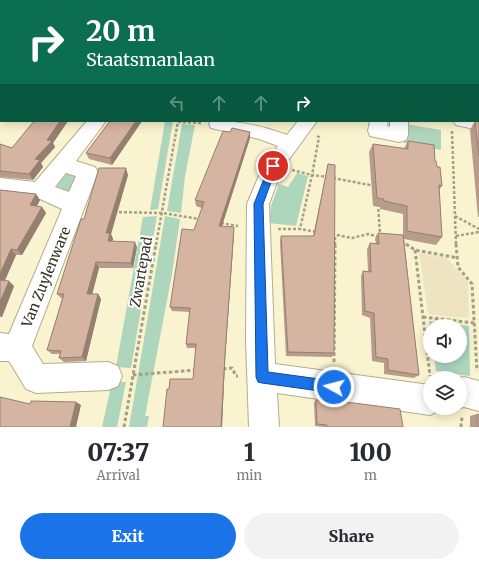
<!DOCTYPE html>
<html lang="en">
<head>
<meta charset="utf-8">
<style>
	body { margin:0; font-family:Merriweather,serif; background:#f2f2f3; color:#2b2b33; height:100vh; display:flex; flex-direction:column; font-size:15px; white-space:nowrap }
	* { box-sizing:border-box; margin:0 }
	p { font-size:13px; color:#7c7c81 }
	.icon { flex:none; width:22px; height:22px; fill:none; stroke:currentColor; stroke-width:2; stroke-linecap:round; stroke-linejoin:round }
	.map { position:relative; height:427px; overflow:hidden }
	.side { display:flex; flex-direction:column; background:#fff; flex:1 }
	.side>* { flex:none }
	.hud { position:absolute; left:0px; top:0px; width:479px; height:122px; box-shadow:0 2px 10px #0003; background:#0b6e4f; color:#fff; overflow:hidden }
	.buttons { position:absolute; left:423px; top:319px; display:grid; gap:8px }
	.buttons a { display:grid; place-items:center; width:44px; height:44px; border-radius:50%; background:#fff; box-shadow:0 2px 10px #0003; font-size:20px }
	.pin { position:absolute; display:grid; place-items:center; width:34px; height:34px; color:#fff; margin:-17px; border:2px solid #fff; border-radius:50%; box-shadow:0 1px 4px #0007 }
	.me { position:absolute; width:44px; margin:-22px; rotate:277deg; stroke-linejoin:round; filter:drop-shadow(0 0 3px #0008) }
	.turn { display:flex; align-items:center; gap:14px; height:84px; padding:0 20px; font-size:18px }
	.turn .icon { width:52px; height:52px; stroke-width:2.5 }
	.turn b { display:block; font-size:28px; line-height:34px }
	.lanes { display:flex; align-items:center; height:38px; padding:0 20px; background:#0003; justify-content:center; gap:20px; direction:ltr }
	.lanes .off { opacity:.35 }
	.eta { display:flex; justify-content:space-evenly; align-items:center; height:68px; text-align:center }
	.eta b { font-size:24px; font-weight:800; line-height:28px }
	.button { display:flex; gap:8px; margin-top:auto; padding:8px 20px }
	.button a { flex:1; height:46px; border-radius:24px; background:#1a73e8; color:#fff; font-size:16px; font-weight:800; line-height:46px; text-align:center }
	.button a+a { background:#f2f2f3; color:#2b2b33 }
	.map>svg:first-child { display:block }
</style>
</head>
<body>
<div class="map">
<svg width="479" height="427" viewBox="0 0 479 427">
	<rect width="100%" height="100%" fill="#f9f3d0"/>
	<g fill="#add6bd">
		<path d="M165 121H173L158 209 150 210Z"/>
		<path d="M182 124 195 125 185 176 181 213 167 211Z"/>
		<path d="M405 124 441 130V150L404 143Z"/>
		<path d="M65 173 74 175 80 179 74 197 55 185Z"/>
		<path d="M297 173 308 176 296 226 269 223 271 206 279 184 288 187Z"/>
		<path d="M157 216 131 368 116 367 143 217Z"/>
		<path d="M165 216 180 219 172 274 145 416H149L147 427H129Z"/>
		<path d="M429 321 469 326 470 376 436 371 434 356H460V326H430V331Z"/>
		<path d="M112 382H126L117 427H102Z"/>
	</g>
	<path fill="#eee4c0" d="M419 253 447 258 468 282 469 318 428 314Z"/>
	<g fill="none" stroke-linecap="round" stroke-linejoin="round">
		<g stroke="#b3ad8c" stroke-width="2">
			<g id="minor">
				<rect x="214" y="0" width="14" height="1"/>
				<rect x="0" y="22" width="1" height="8"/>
				<path d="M478 118 479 130 456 125 453 121H478Z"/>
				<path d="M87 121H106L76 161 95 167 98 172 32 346 43 364 108 362 118 366 122 376 118 386 108 390 36 393 26 389 9 361H0V333L9 334 62 209 40 199 0 194V178L35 182ZM66 173 76 176 69 192 55 187Z"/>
				<path d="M211 121C238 121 261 125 287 135L298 121H317L282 169 269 204 275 364 430 385V408H441L440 410 430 415 277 393 279 427H249L246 341 247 204 263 166 278 146 259 139 211 128 209 124Z"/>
				<path d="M370 121H388L387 126 390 127V121H408V135L406 140 399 142 370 136 368 131Z"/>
				<path d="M464 377 479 381V411L464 407 460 408V378Z"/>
			</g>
		</g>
		<g stroke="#a49f86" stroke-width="1.5" stroke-dasharray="2 1.5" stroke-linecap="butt">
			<path d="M8 0 20 1"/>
			<path d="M259 0 267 1"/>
		</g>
		<g stroke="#a49f86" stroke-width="2.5" stroke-dasharray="3 2" stroke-linecap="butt">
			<path d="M178 122 202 123"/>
			<path d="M452 131 456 245"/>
			<path d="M317 136 319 137 312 175 328 177"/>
			<path d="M292 170 312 175 300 229"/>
			<path d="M333 178 375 186"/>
			<path d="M378 204 380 234"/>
			<path d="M114 212 162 213 200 219"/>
			<path d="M455 216 479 229"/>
			<path d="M221 223 238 226"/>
			<path d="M278 229H300L317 232"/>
			<path d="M332 234 352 238 368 234 380 237"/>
			<path d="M456 236 479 232"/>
			<path d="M402 241 407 245"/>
			<path d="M156 245 178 121"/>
			<path d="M335 245V235"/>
		</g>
		<g stroke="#a49f86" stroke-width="3" stroke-dasharray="3.5 2.5" stroke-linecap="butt">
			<path d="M406 244 415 250 458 258"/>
			<path d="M456 244 458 267 472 284 477 371"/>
			<path d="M415 250 430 376"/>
			<path d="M423 317 474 323"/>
			<path d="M334 362 335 244"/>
			<path d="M223 369 232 368 236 376H238"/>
			<path d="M133 375 196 370"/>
			<path d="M124 427 156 244"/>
			<path d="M461 427 462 417"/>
		</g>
		<use href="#minor" fill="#fff" fill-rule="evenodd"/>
	</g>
	<g fill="#b79c8b">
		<path d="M291 0H438L439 1H291Z"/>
		<path d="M461 0H479V29H478V1H461Z"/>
		<rect x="478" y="72" width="1" height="45"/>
		<path d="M34 121H68L53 143 55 147 41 163 43 167 33 180 0 177V144L12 148Z"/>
		<path d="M110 121H142L112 165 89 159 86 153Z"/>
		<path d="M475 121H479V217H478L470 130Z"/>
		<path d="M230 132H250V138L222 226 234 233 225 359 222 427H163L169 389 193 379 196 348H187L186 344 190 312 172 311 170 307 194 230 202 208 196 206 195 200Z"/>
		<path d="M408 141 435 161 437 167 442 186 439 190 442 237 436 245 404 239 419 375 414 378 384 374V363L372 361 370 318 362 315 361 276 363 271 368 272 367 249 370 243 376 244 375 239 378 233 403 235V214L380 209V207L373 206 369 152 373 144 404 149Z"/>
		<path d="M328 164 334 353 332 357 286 356 280 242 281 236H313Z"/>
		<path d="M128 175 111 234 113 239 112 241 137 247 133 268H99L92 294H98L101 299 86 361 64 362 59 358 60 354H52L47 350 62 299 57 294 84 219Z"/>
		<path d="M0 190 36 194 40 200 37 206 42 207 46 213 22 255H16L5 280 14 286 2 317H0Z"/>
		<path d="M316 400 403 427H324L315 426 314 403Z"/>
		<path d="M477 414 479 427H470V416Z"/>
	</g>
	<g fill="#957f71">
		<path d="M1 103V114L0 115V105Z"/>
		<path d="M60 121H68L53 143 55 147 41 163 43 167 33 180 29 174 35 159 47 140Z"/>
		<path d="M136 121H142L112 165 110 158Z"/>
		<path d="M250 132V138L220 232 219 226Z"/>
		<path d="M126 168 128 175 111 234 113 239 111 246 108 241 106 233Z"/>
		<path d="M36 194 40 200 34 211 30 205Z"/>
		<path d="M42 207 46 213 22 255 17 250Z"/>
		<path d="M234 227V233L225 359 222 427H221L225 355Z"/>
		<path d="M135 242 137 247 133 268 131 263Z"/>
		<path d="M11 249 16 255 3 285 0 283V274Z"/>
		<path d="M96 262 99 268 91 299 87 294Z"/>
		<path d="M9 281 14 286 2 317 0 315V302Z"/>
		<path d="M98 294 101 299 86 361 82 357Z"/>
		<path d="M76 402 81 405 76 427H70Z"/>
	</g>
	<g fill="#d5b5a2" stroke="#957f71">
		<path d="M291 0H331L330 1H291Z"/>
		<path d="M383 0H438L439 1H383Z"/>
		<path d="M464 0H479V22H478V1H464Z"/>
		<path d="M0 30H1V103L0 105Z"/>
		<rect x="478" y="72" width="1" height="39"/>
		<path d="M34 121H60L47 140 52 141 35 159 40 160 29 174 0 171V144L12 148Z"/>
		<path d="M110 121H136L110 158 86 153Z"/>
		<path d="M475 121H479V156Z"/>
		<path d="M232 128 250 132 219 226 234 227 225 355 221 427H163L167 389H169L170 379H193L196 344H186L190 308 170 307 182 229 194 230 204 202 195 200 223 131 230 132Z"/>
		<path d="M408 141 434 145 435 161H436L437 167H440L442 186 439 185 442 237 407 231V206L384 201V199L377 198 373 144 408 149Z"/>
		<path d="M328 164 335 165 334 353 288 352 281 236H314Z"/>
		<path d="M99 168H126L106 233H110L108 241 135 242 131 263 96 262 87 294H98L82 357 59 358 61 351 47 350 64 294H57L81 219H84Z"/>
		<path d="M0 190 36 194 30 205 42 207 17 250 11 249 0 274Z"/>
		<path d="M378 233 403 235 419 375 388 370V359L376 357 374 313 365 311 363 271 371 272 370 243 379 244Z"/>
		<path d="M0 280 9 281 0 302Z"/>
		<path d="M0 397 30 404 31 401 76 402 70 427H0Z"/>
		<path d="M316 400 354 403 400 409 403 427H327V425L317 424Z"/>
		<path d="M477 414 479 415V427H477Z"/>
	</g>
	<path fill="#1a73e8" stroke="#114b97" d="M273 163 277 166 263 204 268 372 334 381 338 383 340 387 338 391 334 393 262 383 258 382 256 377 254 204 269 166Z"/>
	<g text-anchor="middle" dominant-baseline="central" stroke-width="4" stroke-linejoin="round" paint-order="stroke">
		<g font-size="14" fill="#343124" stroke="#fff">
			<text transform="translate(141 272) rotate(-80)">Zwartepad</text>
			<text transform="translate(46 277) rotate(-68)">Van Zuylenware</text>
		</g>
	</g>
</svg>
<div class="buttons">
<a><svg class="icon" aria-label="sound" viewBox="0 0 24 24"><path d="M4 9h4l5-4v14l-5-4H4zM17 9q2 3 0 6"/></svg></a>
<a><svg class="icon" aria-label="layers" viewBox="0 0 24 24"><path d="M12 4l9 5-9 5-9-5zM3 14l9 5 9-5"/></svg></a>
</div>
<div class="pin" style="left:273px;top:166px;background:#d93025"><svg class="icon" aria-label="arrive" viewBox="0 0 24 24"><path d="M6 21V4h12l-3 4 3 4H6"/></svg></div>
<svg class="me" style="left:334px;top:387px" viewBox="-20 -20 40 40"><circle r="17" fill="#1a73e8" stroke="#fff" stroke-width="3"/><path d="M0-11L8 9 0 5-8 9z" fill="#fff"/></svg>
<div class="hud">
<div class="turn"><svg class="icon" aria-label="right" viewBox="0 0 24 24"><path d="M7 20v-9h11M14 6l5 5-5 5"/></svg><div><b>20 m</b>Staatsmanlaan</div></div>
<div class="lanes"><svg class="icon off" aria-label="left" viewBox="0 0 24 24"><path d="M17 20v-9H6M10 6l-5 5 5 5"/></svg><svg class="icon off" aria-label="ahead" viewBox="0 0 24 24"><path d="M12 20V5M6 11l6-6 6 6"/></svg><svg class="icon off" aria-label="ahead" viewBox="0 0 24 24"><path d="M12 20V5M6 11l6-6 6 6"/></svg><svg class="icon" aria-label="right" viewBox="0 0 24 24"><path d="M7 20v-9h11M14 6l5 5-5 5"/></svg></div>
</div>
</div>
<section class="side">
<div class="eta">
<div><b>07:37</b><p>Arrival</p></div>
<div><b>1</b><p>min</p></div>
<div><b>100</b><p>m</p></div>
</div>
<div class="button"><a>Exit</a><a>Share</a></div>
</section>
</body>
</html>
